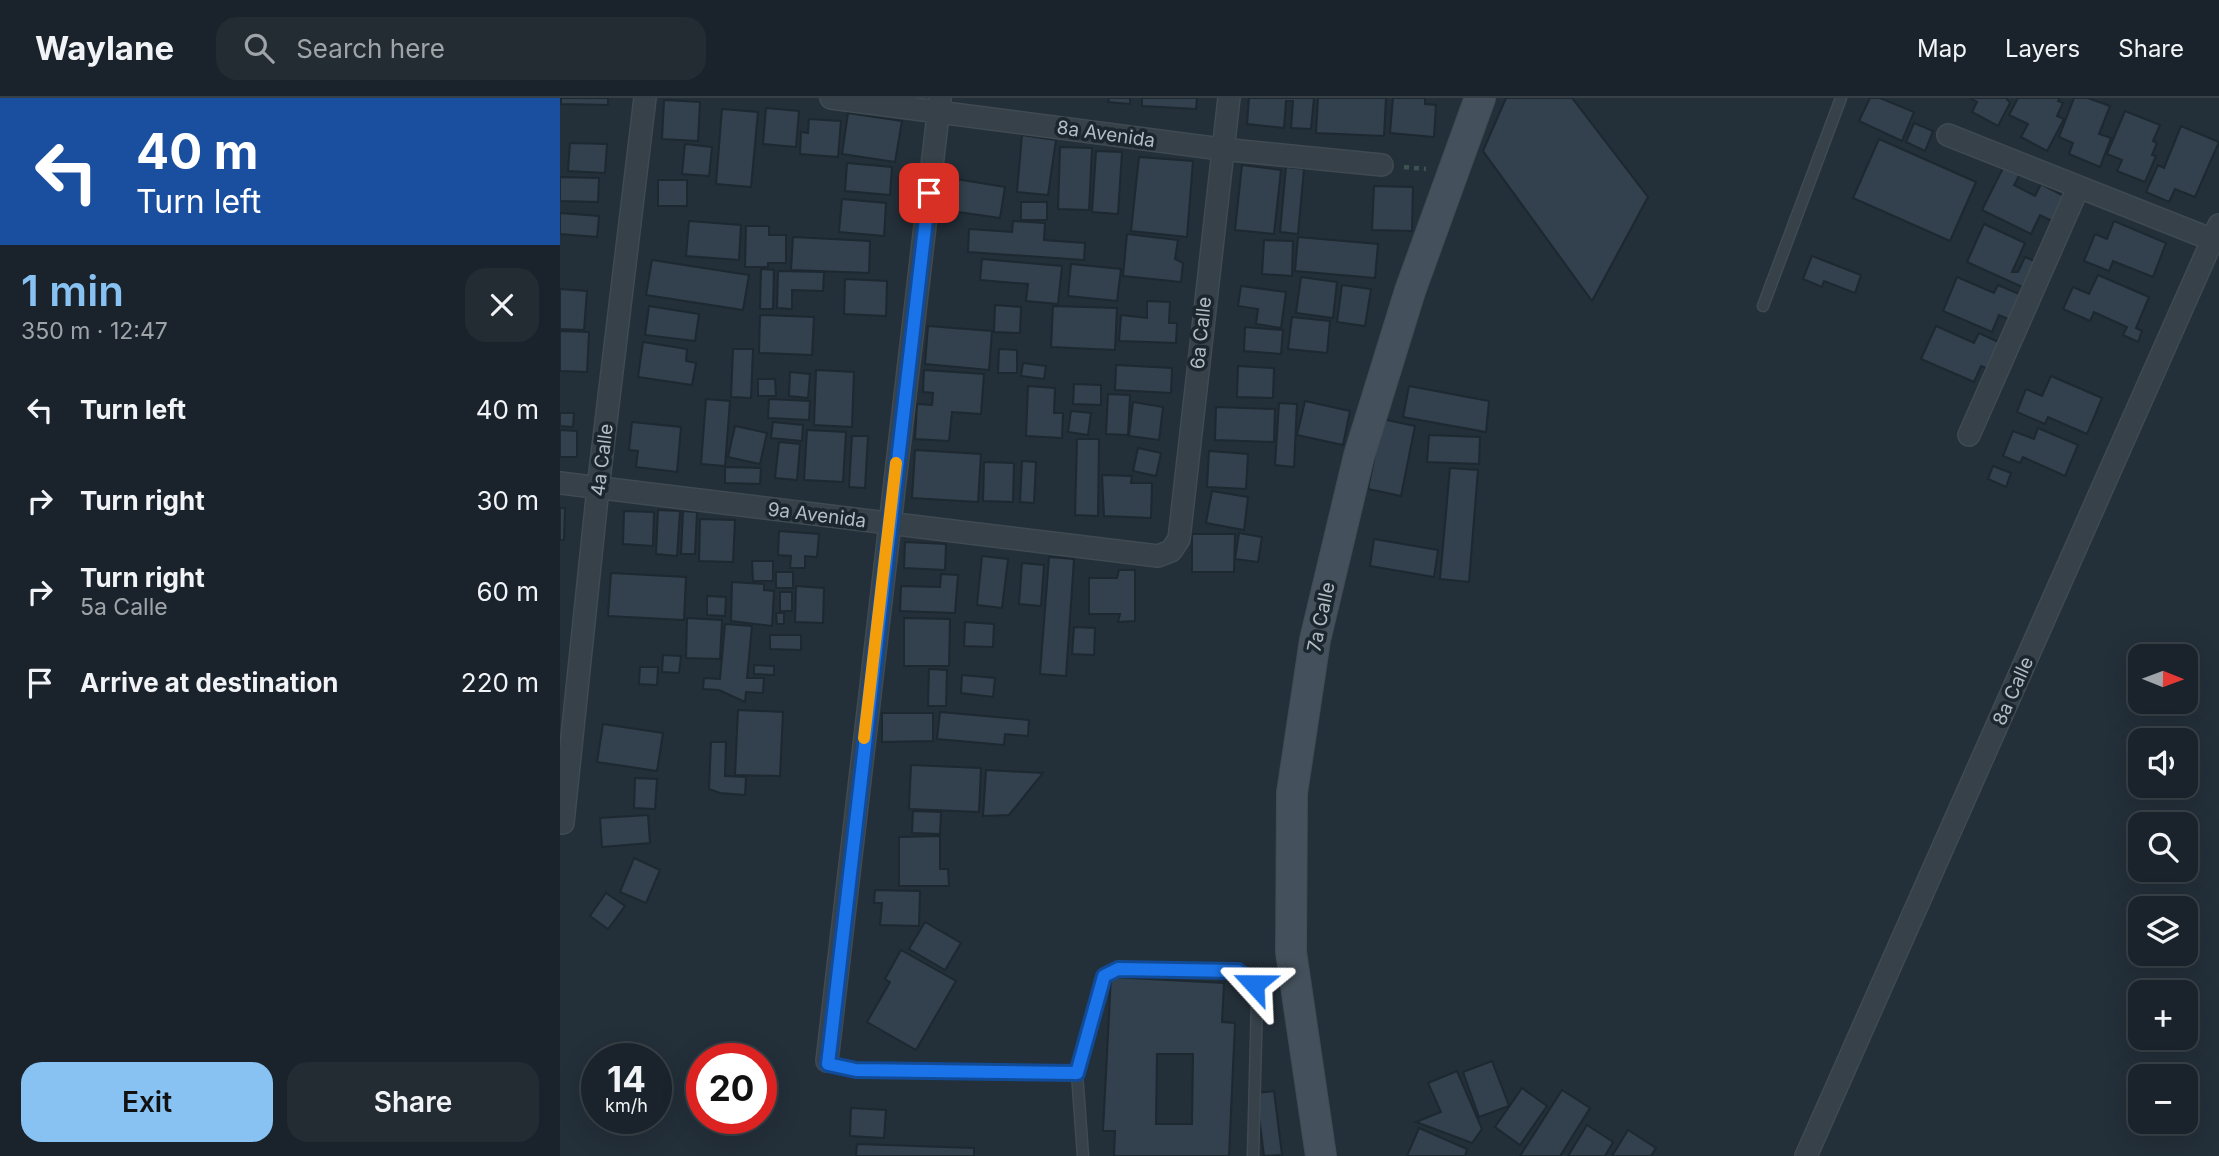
<!DOCTYPE html>
<html lang="en">
<head>
<meta charset="utf-8">
<style>
	body { margin:0; font-family:Inter,sans-serif; background:#232b33; color:#f1f3f6; height:100vh; display:flex; flex-direction:column; font-size:26px; white-space:nowrap }
	* { box-sizing:border-box; margin:0 }
	p { font-size:23px; color:#9fa4a9 }
	.icon { flex:none; width:38px; height:38px; fill:none; stroke:currentColor; stroke-width:2; stroke-linecap:round; stroke-linejoin:round }
	.map { position:relative; flex:1; overflow:hidden }
	.sheet { display:flex; flex-direction:column; background:#1a232b; width:560px }
	.sheet>* { flex:none }
	.top-card { background:#1a4fa0; color:#fff; overflow:hidden }
	.needle { width:46px; rotate:91deg }
	.fabs { position:absolute; left:1568px; top:546px; display:grid; gap:14px }
	.fabs a { display:grid; place-items:center; width:70px; height:70px; border-radius:14px; background:#1a232b; box-shadow:0 7px 28px #0002,0 0 0 2px #384047; font-size:35px }
	.speed { position:absolute; left:21px; top:945px; display:flex; gap:14px; font-size:35px; font-weight:700; text-align:center }
	.speed>* { display:grid; place-content:center; width:91px; height:91px; border-radius:50%; background:#1a232b; box-shadow:0 7px 28px #0002,0 0 0 2px #384047; line-height:1 }
	.speed small { font-size:18px; font-weight:400 }
	.speed .limit { border:10px solid #d22; background:#fff; color:#111 }
	.pin { position:absolute; display:grid; place-items:center; width:60px; height:60px; color:#fff; margin:-30px; border-radius:14px; box-shadow:0 4px 10px #0006 }
	.me { position:absolute; width:77px; margin:-38px; rotate:294deg; stroke-linejoin:round; filter:drop-shadow(0 0 5px #0008) }
	.turn { display:flex; align-items:center; gap:24px; height:147px; padding:0 21px; font-size:32px }
	.turn .icon { width:91px; height:91px; stroke-width:2.5 }
	.turn b { display:block; font-size:49px; line-height:60px }
	.round { display:grid; place-items:center; flex:none; width:74px; height:74px; border-radius:21px; background:#232b33 }
	.head { display:flex; align-items:center; justify-content:space-between; height:119px; padding:0 21px }
	h1 { font-size:42px; font-weight:600; line-height:52px; color:#88c2f3 }
	.cta { display:flex; gap:14px; margin-top:auto; padding:14px 21px }
	.cta a { flex:1; height:80px; border-radius:21px; background:#88c2f3; color:#111; font-size:28px; font-weight:600; line-height:80px; text-align:center }
	.cta a+a { background:#232b33; color:#f1f3f6 }
	ul { padding:0; list-style:none }
	li { display:flex; align-items:center; gap:21px; height:91px; padding:0 21px }
	li div { flex:1 }
	li b { display:block; font-size:26px }
	li em { font-style:normal }
	header { display:flex; align-items:center; gap:42px; box-sizing:border-box; height:98px; padding:0 35px; background:#1a232b; border-bottom:2px solid #384047 }
	header strong { font-size:33px }
	nav { display:flex; gap:38px; margin-inline-start:auto; font-size:24px }
	.search { width:490px; height:63px; background:#232b33; display:flex; align-items:center; gap:18px; box-sizing:border-box; padding:0 24px; border-radius:21px; color:#9fa4a9; font-size:26px }
	main { display:flex; flex:1; min-height:0 }
	.map>svg:first-child { display:block }
</style>
</head>
<body>
<header>
<strong>Waylane</strong>
<div class="search"><svg class="icon" aria-label="search" viewBox="0 0 24 24"><circle cx="10" cy="10" r="6"/><path d="M15 15l6 6"/></svg>Search here</div>
<nav><a>Map</a><a>Layers</a><a>Share</a></nav>
</header>
<main>
<section class="sheet">
<div class="top-card">
<div class="turn"><svg class="icon" aria-label="left" viewBox="0 0 24 24"><path d="M17 20v-9H6M10 6l-5 5 5 5"/></svg><div><b>40 m</b>Turn left</div></div>
</div>
<div class="head"><div><h1>1 min</h1><p>350 m · 12:47</p></div><a class="round"><svg class="icon" aria-label="close" viewBox="0 0 24 24"><path d="M6 6l12 12M18 6L6 18"/></svg></a></div>
<ul>
<li><svg class="icon" aria-label="left" viewBox="0 0 24 24"><path d="M17 20v-9H6M10 6l-5 5 5 5"/></svg><div><b>Turn left</b></div><em>40 m</em></li>
<li><svg class="icon" aria-label="right" viewBox="0 0 24 24"><path d="M7 20v-9h11M14 6l5 5-5 5"/></svg><div><b>Turn right</b></div><em>30 m</em></li>
<li><svg class="icon" aria-label="right" viewBox="0 0 24 24"><path d="M7 20v-9h11M14 6l5 5-5 5"/></svg><div><b>Turn right</b><p>5a Calle</p></div><em>60 m</em></li>
<li><svg class="icon" aria-label="arrive" viewBox="0 0 24 24"><path d="M6 21V4h12l-3 4 3 4H6"/></svg><div><b>Arrive at destination</b></div><em>220 m</em></li>
</ul>
<div class="cta"><a>Exit</a><a>Share</a></div>
</section>
<div class="map">
<svg width="1659" height="1058" viewBox="0 0 1659 1058">
	<rect width="100%" height="100%" fill="#232f39"/>
	<g fill="#32414d" stroke="#1d2830" stroke-width="2" fill-rule="evenodd">
		<path d="M1 0H48V7L1 6Z"/>
		<path d="M549 0H570V6L548 4Z"/>
		<path d="M582 0H637L636 11 582 8Z"/>
		<path d="M689 0H754L751 31 731 30 733 3H726L724 30 687 26Z"/>
		<path d="M758 0H826L824 38 756 35Z"/>
		<path d="M833 0H865V6L876 7 874 39 830 35Z"/>
		<path d="M946 0H1012L1088 99 1032 203 923 53Z"/>
		<path d="M1310 0H1320L1354 14 1342 43 1299 23Z"/>
		<path d="M1410 0H1446L1450 5 1438 28 1412 14 1417 4Z"/>
		<path d="M1458 0H1500L1498 3 1503 5 1497 18 1504 21 1487 53 1461 39 1468 26 1449 17Z"/>
		<path d="M1514 0H1528L1550 8 1539 36 1551 40 1540 69 1509 56 1513 45 1499 39Z"/>
		<path d="M104 2 140 4 138 43 102 41Z"/>
		<path d="M206 10 239 13 236 49 203 46Z"/>
		<path d="M162 11 198 14 191 89 156 86Z"/>
		<path d="M1565 13 1600 27 1593 43 1597 45 1592 57 1596 58 1585 84 1557 73 1562 62 1547 56Z"/>
		<path d="M288 15 342 23 335 64 282 56Z"/>
		<path d="M249 21 281 23 278 59 240 56 241 34 248 35Z"/>
		<path d="M1354 25 1373 33 1365 53 1346 44Z"/>
		<path d="M1621 28 1659 44 1635 99 1615 91 1609 104 1586 94 1598 67 1604 70Z"/>
		<path d="M462 37 496 42 488 97 457 94Z"/>
		<path d="M1319 41 1416 84 1390 143 1293 100Z"/>
		<path d="M10 45 47 46 45 75 8 73Z"/>
		<path d="M125 46 152 49 149 78 122 76Z"/>
		<path d="M500 49 532 50 529 112 498 111Z"/>
		<path d="M536 53 562 54 558 116 532 114Z"/>
		<path d="M579 59 633 63 627 139 571 133Z"/>
		<path d="M287 65 332 69 330 97 285 93Z"/>
		<path d="M682 67 721 72 714 136 675 132Z"/>
		<path d="M1444 68 1460 76 1454 87 1475 98 1481 86 1506 99 1494 124 1480 117 1471 136 1422 112Z"/>
		<path d="M726 69 744 71 738 136 720 134Z"/>
		<path d="M0 79 39 80 38 104 0 103Z"/>
		<path d="M396 81 445 89 440 120 391 113Z"/>
		<rect x="98" y="82" width="29" height="26"/>
		<path d="M814 88 853 89 852 133 812 132Z"/>
		<path d="M282 101 326 105 324 138 279 134Z"/>
		<rect x="461" y="104" width="26" height="18"/>
		<path d="M0 115 39 118 37 139 0 136Z"/>
		<path d="M129 123 181 127 179 162 126 158Z"/>
		<path d="M453 123 485 125 484 142 525 145 524 162 408 154 409 131 452 134Z"/>
		<path d="M1554 123 1606 145 1593 179 1553 163 1549 173 1524 163 1535 136 1547 141Z"/>
		<path d="M1424 126 1465 145 1452 174H1458L1465 159 1481 166 1469 192 1407 164Z"/>
		<path d="M186 128H209V137H226V165H208V169H185Z"/>
		<path d="M567 136 618 142 615 161 623 165 621 184 563 178Z"/>
		<path d="M233 139 310 143 309 175 231 172Z"/>
		<path d="M738 139 818 146 815 180 735 173Z"/>
		<path d="M704 142 733 143 732 178 702 176Z"/>
		<path d="M1252 158 1301 177 1295 195 1264 183 1262 189 1243 181Z"/>
		<path d="M422 161 502 168 498 206 466 203 468 186 420 182Z"/>
		<path d="M92 162 189 177 183 212 86 197Z"/>
		<path d="M511 166 561 171 557 203 508 198Z"/>
		<path d="M201 171 214 172 213 211H200Z"/>
		<path d="M218 173 264 174 263 193 232 192V211L217 210Z"/>
		<path d="M1538 177 1589 199 1576 230 1582 233 1578 244 1563 237 1567 229 1534 214 1530 223 1503 211 1513 189 1529 196Z"/>
		<path d="M741 179 777 184 773 220 736 215Z"/>
		<path d="M1397 179 1434 195 1438 187 1466 199 1455 224 1439 217 1432 234 1383 213Z"/>
		<path d="M285 181 327 183 326 218 284 216Z"/>
		<path d="M782 187 811 191 805 228 777 224Z"/>
		<path d="M681 188 726 194 721 230 696 226 698 211 678 208Z"/>
		<path d="M0 191 27 193 24 232 0 231Z"/>
		<path d="M587 203 610 204 609 225H617L616 245 559 243 561 217 587 220Z"/>
		<path d="M435 207 461 209 460 235 434 234Z"/>
		<path d="M89 208 139 216 135 243 85 237Z"/>
		<path d="M493 208 557 210 555 252 491 249Z"/>
		<path d="M200 217 254 219 252 257 199 255Z"/>
		<path d="M732 219 770 223 767 255 728 251Z"/>
		<path d="M368 228 432 233 429 272 365 266Z"/>
		<path d="M1376 228 1414 245 1419 235 1445 247 1433 273 1421 268 1414 284 1361 261Z"/>
		<path d="M685 229 723 232 721 256 684 253Z"/>
		<path d="M0 233 29 234 27 274 0 273Z"/>
		<path d="M83 244 127 251 126 263 136 265 132 287 78 279Z"/>
		<path d="M173 251H193L191 300 171 299Z"/>
		<path d="M439 251 457 252V275H438Z"/>
		<path d="M463 265 486 268 484 281 461 278Z"/>
		<path d="M556 267 612 270 611 295 555 292Z"/>
		<path d="M678 268 714 270 713 300 677 299Z"/>
		<path d="M256 272 294 274 292 329 254 327Z"/>
		<path d="M364 272 424 276 421 316 392 314 389 343 355 341 357 306 372 307 373 295 363 294Z"/>
		<path d="M230 274 250 276 248 300 229 298Z"/>
		<path d="M1491 278 1542 300 1527 336 1488 319 1485 326 1457 314 1466 291 1482 298Z"/>
		<path d="M198 281H215L216 298H198Z"/>
		<path d="M514 286 541 287V307L513 306Z"/>
		<path d="M468 288 495 290 494 315H503L502 340 466 338Z"/>
		<path d="M849 288 929 303 926 334 843 319Z"/>
		<path d="M548 296 570 297 568 337 546 336Z"/>
		<path d="M146 301 170 303 165 368 141 366Z"/>
		<path d="M209 301 250 303 249 322 208 320Z"/>
		<path d="M745 303 790 313 783 347 737 337Z"/>
		<path d="M573 304 603 309 599 342 569 338Z"/>
		<path d="M719 305 737 306 734 369 715 367Z"/>
		<path d="M656 309 715 311 714 344 655 342Z"/>
		<path d="M511 313 531 315 528 337 508 334Z"/>
		<path d="M0 315H14L13 329 0 328Z"/>
		<path d="M822 321 855 328 841 398 808 391Z"/>
		<path d="M72 324 121 329 117 374 76 369 78 353 69 352Z"/>
		<path d="M213 324 243 327 242 343 211 340Z"/>
		<path d="M175 328 207 335 200 366 168 359Z"/>
		<path d="M1478 330 1518 347 1505 378 1463 359 1460 365 1443 358 1453 333 1474 341Z"/>
		<path d="M0 332 17 333V359H0Z"/>
		<path d="M247 332 286 334 283 384 244 382Z"/>
		<path d="M869 337 920 339 919 366 867 364Z"/>
		<path d="M292 338H308L305 390 289 389Z"/>
		<path d="M517 341H539L538 418 515 417Z"/>
		<path d="M219 344 240 346 237 382 215 380Z"/>
		<path d="M578 350 601 355 596 378 573 373Z"/>
		<path d="M355 352 421 356 418 404 352 400Z"/>
		<path d="M649 353 688 356 686 391 647 389Z"/>
		<path d="M462 363 476 364 474 405 460 404Z"/>
		<path d="M424 364 454 365 453 404 423 403Z"/>
		<path d="M1433 368 1451 375 1446 389 1428 381Z"/>
		<path d="M165 369 201 370 200 386 165 385Z"/>
		<path d="M890 370 918 372 909 484 880 481Z"/>
		<path d="M542 377 572 378 571 385H592L591 420 544 418Z"/>
		<path d="M652 393 688 399 684 432 646 425Z"/>
		<path d="M0 410H5L4 442H0Z"/>
		<path d="M98 412 120 413 117 458 96 456Z"/>
		<path d="M64 413 94 414 93 448 63 446Z"/>
		<path d="M123 413 137 414 135 456H121Z"/>
		<path d="M140 421 175 422 173 464 139 463Z"/>
		<path d="M219 433 259 436 257 459 245 458V470H230L231 458 218 457Z"/>
		<path d="M679 435 702 439 698 464 675 461Z"/>
		<path d="M632 436H675L674 474H632Z"/>
		<path d="M814 441 878 452 874 479 810 468Z"/>
		<path d="M345 444 386 446 385 472 344 470Z"/>
		<path d="M422 458 448 461 442 510 417 507Z"/>
		<path d="M489 459 514 461 506 578 480 576Z"/>
		<path d="M192 463H213V483H193Z"/>
		<path d="M462 465 484 467 481 508 459 506Z"/>
		<path d="M559 472H575V523L558 524 560 516H529V480H557Z"/>
		<rect x="216" y="474" width="17" height="16"/>
		<path d="M51 475 126 479 124 522 48 518Z"/>
		<path d="M381 476 398 477 395 515 340 513 341 488 380 489Z"/>
		<path d="M172 484 204 486V492L214 493 212 528 171 523Z"/>
		<path d="M236 488 264 490 263 525 235 524Z"/>
		<rect x="220" y="494" width="12" height="19"/>
		<path d="M147 498 166 499 165 518 147 517Z"/>
		<path d="M216 515H224V526H217Z"/>
		<path d="M127 520 162 522 160 561 126 560Z"/>
		<path d="M344 520 390 521 389 568H344Z"/>
		<path d="M405 524 434 526 433 549 404 548Z"/>
		<path d="M165 526 192 528 187 580H204L203 595 186 594 185 604 159 592 143 591 144 580 160 581Z"/>
		<path d="M514 529 535 530 534 557 512 556Z"/>
		<path d="M210 537H241V552L210 551Z"/>
		<path d="M103 557 121 558 119 575 102 574Z"/>
		<path d="M194 567 214 568V577L194 576Z"/>
		<path d="M80 569H98L97 587 79 586Z"/>
		<path d="M369 571 387 572 386 608H368Z"/>
		<path d="M402 577 435 580 433 599 401 595Z"/>
		<path d="M178 612 223 614 220 678 175 677Z"/>
		<path d="M380 614 469 622 468 638 445 636 444 647 377 641Z"/>
		<path d="M322 615H373V643L322 644Z"/>
		<path d="M43 626 103 635 97 673 37 664Z"/>
		<path d="M151 644H166L165 678 186 679 185 697 160 695 149 691Z"/>
		<path d="M351 667 421 670 419 714 349 711Z"/>
		<path d="M426 672 483 675 449 717 423 718Z"/>
		<path d="M75 680 97 681 95 711 74 710Z"/>
		<path d="M353 713 381 714 380 736 352 735Z"/>
		<path d="M88 717 90 745 42 749 40 720Z"/>
		<path d="M380 738V771H388L389 788H339V739Z"/>
		<path d="M74 760 100 772 86 805 60 794Z"/>
		<path d="M315 792 360 793 359 828 320 827 322 805H314Z"/>
		<path d="M46 795 65 808 48 831 30 818Z"/>
		<path d="M365 824 401 845 385 872 349 851Z"/>
		<path d="M341 852 396 883 356 952 307 924 330 884 325 881Z"/>
		<path d="M551 879 664 885 662 924 675 925 669 1058H554L555 1033H543ZM597 956H633L632 1026H596Z"/>
		<path d="M932 963 949 1008 919 1019 903 974Z"/>
		<path d="M897 973 922 1031 912 1045 856 1024 881 1014 868 985Z"/>
		<path d="M962 990 987 1008 960 1047 935 1029Z"/>
		<path d="M1002 992 1030 1010 1000 1058H960Z"/>
		<path d="M714 993 722 1057 704 1058 696 995Z"/>
		<path d="M291 1010 326 1012 324 1040 290 1038Z"/>
		<path d="M1027 1027 1053 1044 1045 1058H1008Z"/>
		<path d="M859 1030 907 1051 905 1058H847Z"/>
		<path d="M1068 1032 1096 1050 1091 1058H1052Z"/>
		<path d="M297 1046 414 1050V1058H296Z"/>
	</g>
	<g fill="none" stroke-linecap="round" stroke-linejoin="round">
		<g stroke="#3f4a52" stroke-width="13">
			<g id="lane">
				<path d="M1203 208 1281 0"/>
				<path d="M267 963 271 968 296 972 517 975"/>
				<path d="M523 1058 517 975 544 878 558 871 678 873 694 886 697 902 693 1058"/>
			</g>
		</g>
		<g stroke="#3f4a52" stroke-width="24">
			<g id="street">
				<path d="M271 0 661 51 822 67"/>
				<path d="M1388 37 1653 142"/>
				<path d="M1409 337 1518 90"/>
				<path d="M0 385 598 458 611 453 619 441 669 0"/>
				<path d="M3 725 38 390 85 0"/>
				<path d="M267 963 380 0"/>
				<path d="M1246 1058 1659 127"/>
			</g>
		</g>
		<g stroke="#3f4a52" stroke-width="32">
			<path id="secondary" d="M761 1058 731 854 732 695 755 542 799 358 850 193 920 0"/>
		</g>
		<path stroke="#3d5251" stroke-width="4.5" stroke-dasharray="5 5" stroke-linecap="butt" d="M844 69 866 71"/>
		<use href="#lane" stroke="#364149" stroke-width="10"/>
		<use href="#street" stroke="#364149" stroke-width="21"/>
		<use href="#secondary" stroke="#44515c" stroke-width="30"/>
	</g>
	<g fill="none" stroke-linecap="round" stroke-linejoin="round">
		<g stroke="#114b97" stroke-width="18">
			<path id="route" d="M369 95 268 966 296 972 517 975 544 878 558 871 678 873 694 886"/>
		</g>
		<use href="#route" stroke="#1a73e8" stroke-width="12"/>
		<path stroke="#f59e0b" stroke-width="12" d="M304 640 336 365"/>
	</g>
	<g text-anchor="middle" dominant-baseline="central" stroke-width="7" stroke-linejoin="round" paint-order="stroke">
		<g font-size="19" fill="#b1bcc5" stroke="#1b262e">
			<text transform="translate(546 36) rotate(8)">8a Avenida</text>
			<text transform="translate(641 235) rotate(-84)">6a Calle</text>
			<text transform="translate(42 362) rotate(-83)">4a Calle</text>
			<text transform="translate(257 417) rotate(7)">9a Avenida</text>
			<text transform="translate(761 519) rotate(-78)">7a Calle</text>
			<text transform="translate(1453 593) rotate(-66)">8a Calle</text>
		</g>
	</g>
</svg>
<div class="fabs">
<a><svg class="needle" viewBox="-14 -14 28 28"><path d="M0-13l5 13h-10z" fill="#e53935"/><path d="M0 13l5-13h-10z" fill="#9fa4a9"/></svg></a>
<a><svg class="icon" aria-label="sound" viewBox="0 0 24 24"><path d="M4 9h4l5-4v14l-5-4H4zM17 9q2 3 0 6"/></svg></a>
<a><svg class="icon" aria-label="search" viewBox="0 0 24 24"><circle cx="10" cy="10" r="6"/><path d="M15 15l6 6"/></svg></a>
<a><svg class="icon" aria-label="layers" viewBox="0 0 24 24"><path d="M12 4l9 5-9 5-9-5zM3 14l9 5 9-5"/></svg></a>
<a>+</a>
<a>−</a>
</div>
<div class="speed"><div>14<small>km/h</small></div><div class="limit">20</div></div>
<div class="pin" style="left:369px;top:95px;background:#d93025"><svg class="icon" aria-label="arrive" viewBox="0 0 24 24"><path d="M6 21V4h12l-3 4 3 4H6"/></svg></div>
<svg class="me" style="left:694px;top:886px" viewBox="-20 -20 40 40"><path d="M0-17L14 15 0 8-14 15z" fill="#1a73e8" stroke="#fff" stroke-width="4"/></svg>
</div>
</main>
</body>
</html>
